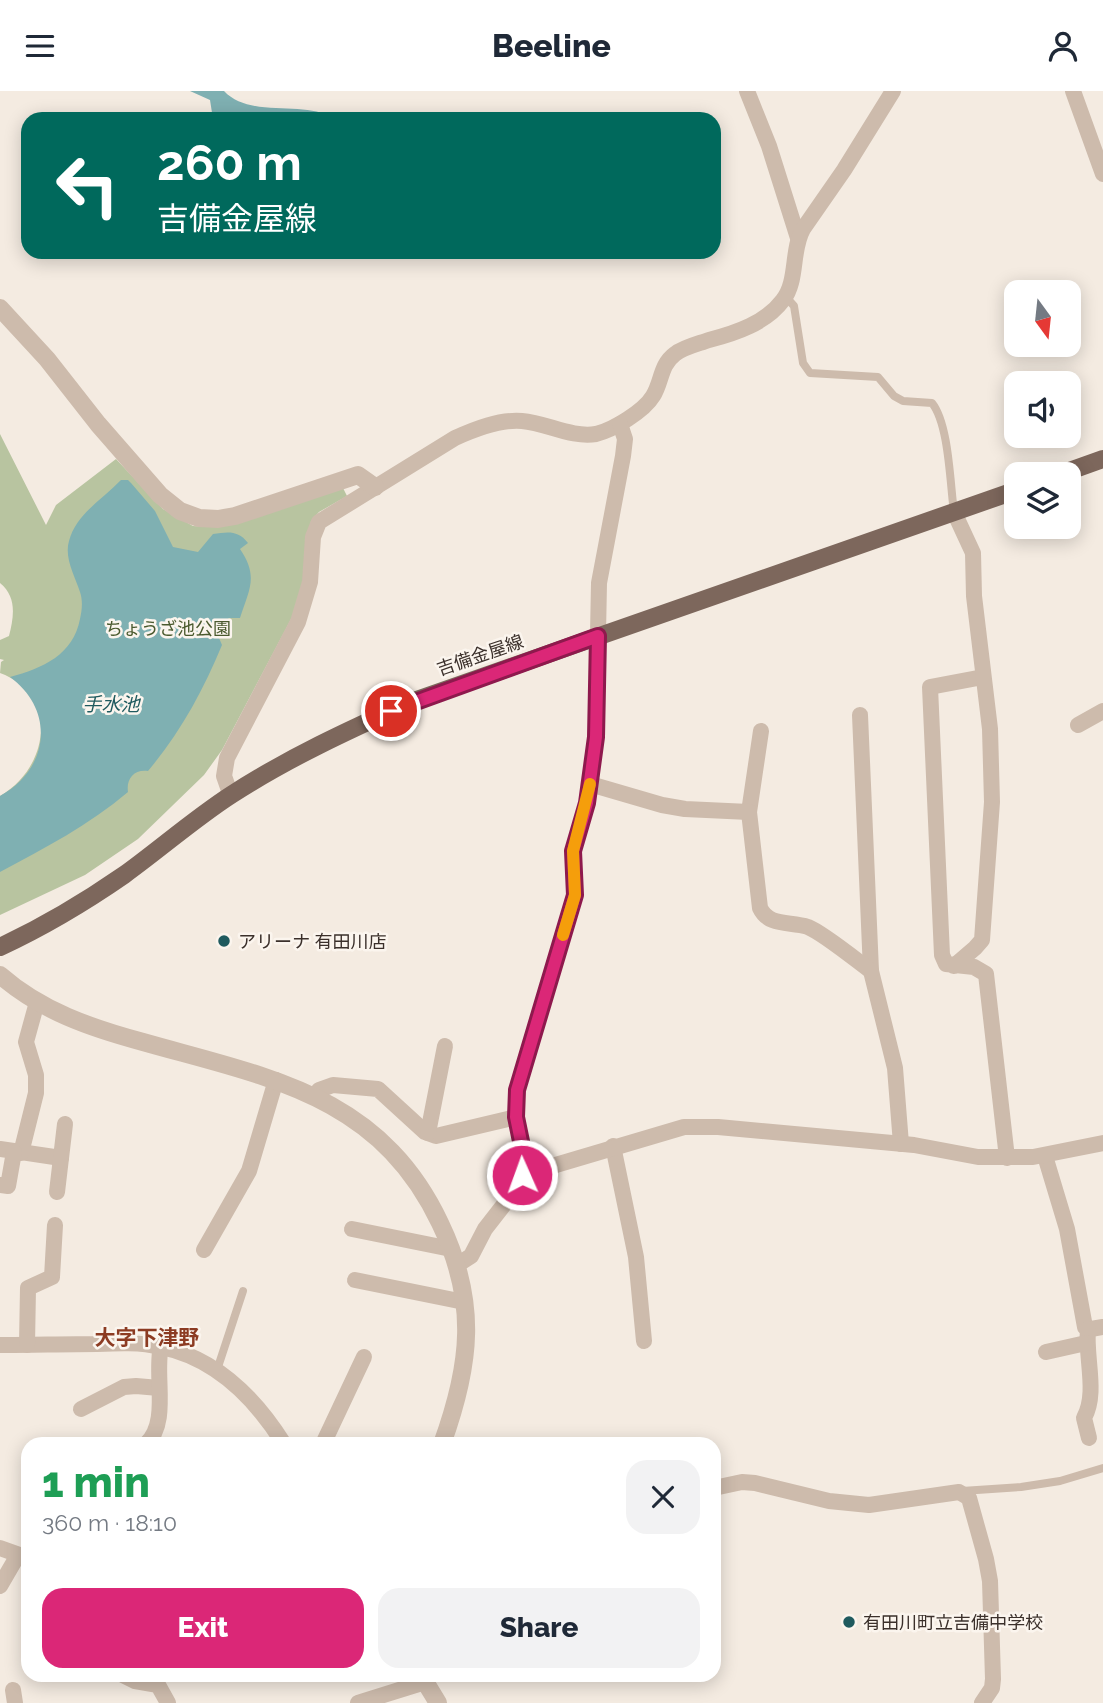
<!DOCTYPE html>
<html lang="en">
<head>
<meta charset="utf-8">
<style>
	body { margin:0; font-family:Raleway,"Noto Sans JP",sans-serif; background:#f2f2f3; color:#1f2937; height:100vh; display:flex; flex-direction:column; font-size:26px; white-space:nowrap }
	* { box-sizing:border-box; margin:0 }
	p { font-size:23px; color:#747a83 }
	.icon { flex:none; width:38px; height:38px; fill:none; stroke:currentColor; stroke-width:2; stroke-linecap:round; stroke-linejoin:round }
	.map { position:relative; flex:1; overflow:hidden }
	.panel { position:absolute; left:21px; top:1346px; width:700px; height:245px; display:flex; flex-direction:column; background:#fff; border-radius:21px; box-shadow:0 4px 18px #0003 }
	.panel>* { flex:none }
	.top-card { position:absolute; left:21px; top:21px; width:700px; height:147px; border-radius:21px; box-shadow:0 4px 18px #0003; background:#00695c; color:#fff; overflow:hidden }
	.needle { width:46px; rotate:165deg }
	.fabs { position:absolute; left:1004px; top:189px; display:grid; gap:14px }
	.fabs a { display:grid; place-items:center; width:77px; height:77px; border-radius:14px; background:#fff; box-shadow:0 4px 18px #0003; font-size:35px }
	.pin { position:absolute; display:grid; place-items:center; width:60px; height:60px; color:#fff; margin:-30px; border:4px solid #fff; border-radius:50%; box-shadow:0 2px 7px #0007 }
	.me { position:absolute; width:77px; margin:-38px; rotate:358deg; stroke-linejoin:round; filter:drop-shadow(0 0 5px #0008) }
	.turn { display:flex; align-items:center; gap:24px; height:147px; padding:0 21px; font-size:32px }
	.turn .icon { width:91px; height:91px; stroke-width:2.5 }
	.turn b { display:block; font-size:49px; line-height:60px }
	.round { display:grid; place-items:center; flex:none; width:74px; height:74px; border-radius:21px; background:#f2f2f3 }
	.head { display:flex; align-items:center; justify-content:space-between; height:119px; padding:0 21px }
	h1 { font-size:42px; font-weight:800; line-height:52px; color:#1e9e55 }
	.action { display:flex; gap:14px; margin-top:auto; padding:14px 21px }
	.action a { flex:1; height:80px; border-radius:21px; background:#db2777; color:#fff; font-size:28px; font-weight:800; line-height:80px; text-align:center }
	.action a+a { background:#f2f2f3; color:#1f2937 }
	header { display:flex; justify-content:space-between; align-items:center; height:91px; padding:0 21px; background:#fff; font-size:32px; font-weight:800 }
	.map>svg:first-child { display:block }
</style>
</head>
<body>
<header><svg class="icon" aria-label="menu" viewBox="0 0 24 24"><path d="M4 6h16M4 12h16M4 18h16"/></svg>Beeline<svg class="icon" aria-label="person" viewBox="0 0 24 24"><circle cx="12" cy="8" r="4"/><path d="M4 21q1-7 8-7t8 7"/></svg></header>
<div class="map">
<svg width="1103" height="1612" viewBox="0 0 1103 1612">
	<rect width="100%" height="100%" fill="#f4ebe1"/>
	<path fill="#b8c4a0" d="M0 343 46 434 56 414 116 368 163 418 193 435 213 436 343 397 347 405 319 421 311 430 306 475 298 515 222 659 204 684 138 748 85 784 0 824V705C49 677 60 604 0 582L1 571 4 569 0 568V549L9 545C14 525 17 506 0 492Z"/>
	<g fill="#7fb0b2">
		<path d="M190 0H224C251 29 310 8 331 28H213L210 9Z"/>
		<path d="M121 389H128L131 392 155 420 173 456 198 461 213 443C228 441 238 439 248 452L240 458C259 486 249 498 240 527H229L220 535 219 547 222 554C203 600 180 642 148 680 134 678 126 688 128 701 89 734 45 757 0 781V705C49 678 56 620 10 586 43 577 73 564 80 528 82 519 83 510 80 501 75 485 64 467 69 450 76 423 103 408 121 389Z"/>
	</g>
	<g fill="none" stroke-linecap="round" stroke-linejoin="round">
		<g stroke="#cdbbac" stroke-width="8">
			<path d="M786 206 794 215 803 272 810 282 878 286 894 305 903 310 932 312C949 333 950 393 954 421"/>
			<path d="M217 1279 243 1200"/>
			<path d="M962 1400 1021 1396 1060 1390 1103 1377"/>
		</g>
		<g stroke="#cdbbac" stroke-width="16">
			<path d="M747 0 769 55 798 147"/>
			<path d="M1073 0 1103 83"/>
			<path d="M983 586 930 596 942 864 946 873 974 876 986 883 1007 1067"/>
			<path d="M860 624 871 880 895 977 901 1053"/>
			<path d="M1078 634 1103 620"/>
			<path d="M761 640 749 721 760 817C769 836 790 830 808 836 823 842 856 869 871 880"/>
			<path d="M590 693 662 714 685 718 749 721"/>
			<path d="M231 705 224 685 227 667 298 531 310 491 313 446 319 431 455 347C475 338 500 328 522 330 547 332 571 347 596 343 613 339 644 320 653 305 662 291 660 274 675 263 684 256 698 253 709 249 736 242 766 232 783 209 798 190 791 159 803 138L844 79 893 0"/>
			<path d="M954 875 975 857 982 849 992 711 990 638 974 505 973 462 954 421"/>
			<path d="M315 1005 319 999 333 994 378 998 425 1041 436 1045 516 1026"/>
			<path d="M428 1042 445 955"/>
			<path d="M613 1055 636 1166 644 1250"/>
			<path d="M0 1058 61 1067"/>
			<path d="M21 1062 36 1002V984L26 951 37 911"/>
			<path d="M1045 1065 1067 1138 1085 1236 1091 1238 1103 1236"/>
			<path d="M522 1084 684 1036H718L914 1054 978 1066H1033L1103 1052"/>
			<path d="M0 1094 8 1095 14 1061"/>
			<path d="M57 1101 65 1033"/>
			<path d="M352 1138 451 1158"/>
			<path d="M204 1159 249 1080 276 989"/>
			<path d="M457 1174 471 1165 485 1138 506 1111 522 1084 525 1070 516 1026 517 999 575 804 573 760 587 712 596 646 599 492 623 365 625 348 620 333"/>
			<path d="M355 1189 464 1211"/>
			<path d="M1088 1238C1085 1266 1098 1302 1084 1327L1089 1347"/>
			<path d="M0 1254C32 1254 64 1253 97 1253 118 1252 140 1251 161 1256 216 1267 255 1307 284 1353"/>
			<path d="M27 1254 28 1197 52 1186 55 1134"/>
			<path d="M1046 1261 1086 1252"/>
			<path d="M81 1318 124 1296 136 1295 159 1297"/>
			<path d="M146 1353C170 1332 154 1284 161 1255"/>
			<path d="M323 1353 364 1266"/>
			<path d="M714 1397 742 1391 755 1392 829 1410 869 1414 959 1401 969 1407 986 1468 990 1490 993 1588 992 1597 982 1612"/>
			<path d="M0 1457 28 1467"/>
			<path d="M0 1495 18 1464"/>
			<path d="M123 1584 135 1590 158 1594 168 1612"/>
			<path d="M13 1599 15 1612"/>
			<path d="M358 1612 425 1591"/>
		</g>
		<g stroke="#cdbbac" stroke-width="18">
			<path d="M0 217 47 268 98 333 160 404 180 420 199 427 218 428 235 425 358 384 375 396"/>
			<path d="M0 884C41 920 91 937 143 951 266 986 379 1003 440 1132 478 1211 471 1273 442 1353"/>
			<path d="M421 1584 438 1612"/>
		</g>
		<g stroke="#7d675c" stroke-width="18">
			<path d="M1061 383 1103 368"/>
			<path d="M0 856C43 836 85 811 124 784 160 758 194 728 231 704 288 667 349 639 411 611L1017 399"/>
		</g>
	</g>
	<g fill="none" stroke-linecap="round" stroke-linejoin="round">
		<g stroke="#8e194d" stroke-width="18">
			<path id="route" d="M391 620 598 545 596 646 587 712 573 760 575 804 517 999 516 1026 525 1070 522 1084"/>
		</g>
		<use href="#route" stroke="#db2777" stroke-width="12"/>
		<path stroke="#f59e0b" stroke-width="12" d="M563 844 575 804 573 760 590 693"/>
	</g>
	<g fill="#1f5a5e" stroke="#fbf5ee" stroke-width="2.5">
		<circle cx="224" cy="850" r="7"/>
		<circle cx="849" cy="1531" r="7"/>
	</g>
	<g text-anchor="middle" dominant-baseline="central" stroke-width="5" stroke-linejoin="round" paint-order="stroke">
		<g font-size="18" fill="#4a5a2e" stroke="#fbf5ee">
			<text x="168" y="537">ちょうざ池公園</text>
		</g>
		<g font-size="18" fill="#3b302b" stroke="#fbf5ee">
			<text transform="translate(480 564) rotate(-19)">吉備金屋線</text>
		</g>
		<g font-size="18" fill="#3b302b" stroke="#fbf5ee" text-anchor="start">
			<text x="238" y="850">アリーナ 有田川店</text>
			<text x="863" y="1531">有田川町立吉備中学校</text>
		</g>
		<g font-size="19" font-style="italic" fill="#1f5a5e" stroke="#fbf5ee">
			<text x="111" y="613">手水池</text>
		</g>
		<g font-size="21" font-weight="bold" fill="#8c3b22" stroke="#fbf5ee">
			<text x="147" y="1246">大字下津野</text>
		</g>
	</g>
</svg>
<div class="fabs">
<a><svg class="needle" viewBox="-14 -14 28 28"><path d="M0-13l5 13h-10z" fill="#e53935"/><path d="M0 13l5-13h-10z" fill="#747a83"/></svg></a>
<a><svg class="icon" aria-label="sound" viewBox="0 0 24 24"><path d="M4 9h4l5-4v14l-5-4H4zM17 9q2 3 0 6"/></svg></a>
<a><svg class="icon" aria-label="layers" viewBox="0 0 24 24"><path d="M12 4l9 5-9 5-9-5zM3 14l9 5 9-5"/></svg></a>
</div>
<div class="pin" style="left:391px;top:620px;background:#d93025"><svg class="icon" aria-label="arrive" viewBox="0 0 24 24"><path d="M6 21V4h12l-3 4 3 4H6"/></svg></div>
<svg class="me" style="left:522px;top:1084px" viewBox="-20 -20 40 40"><circle r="17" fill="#db2777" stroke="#fff" stroke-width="3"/><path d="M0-11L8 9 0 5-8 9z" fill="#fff"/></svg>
<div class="top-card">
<div class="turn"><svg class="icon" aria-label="left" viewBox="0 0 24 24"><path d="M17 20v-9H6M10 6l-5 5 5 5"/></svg><div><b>260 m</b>吉備金屋線</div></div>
</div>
<section class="panel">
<div class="head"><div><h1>1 min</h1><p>360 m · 18:10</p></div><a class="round"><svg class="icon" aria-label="close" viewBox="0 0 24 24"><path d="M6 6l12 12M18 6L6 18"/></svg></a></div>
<div class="action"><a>Exit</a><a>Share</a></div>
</section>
</div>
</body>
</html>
